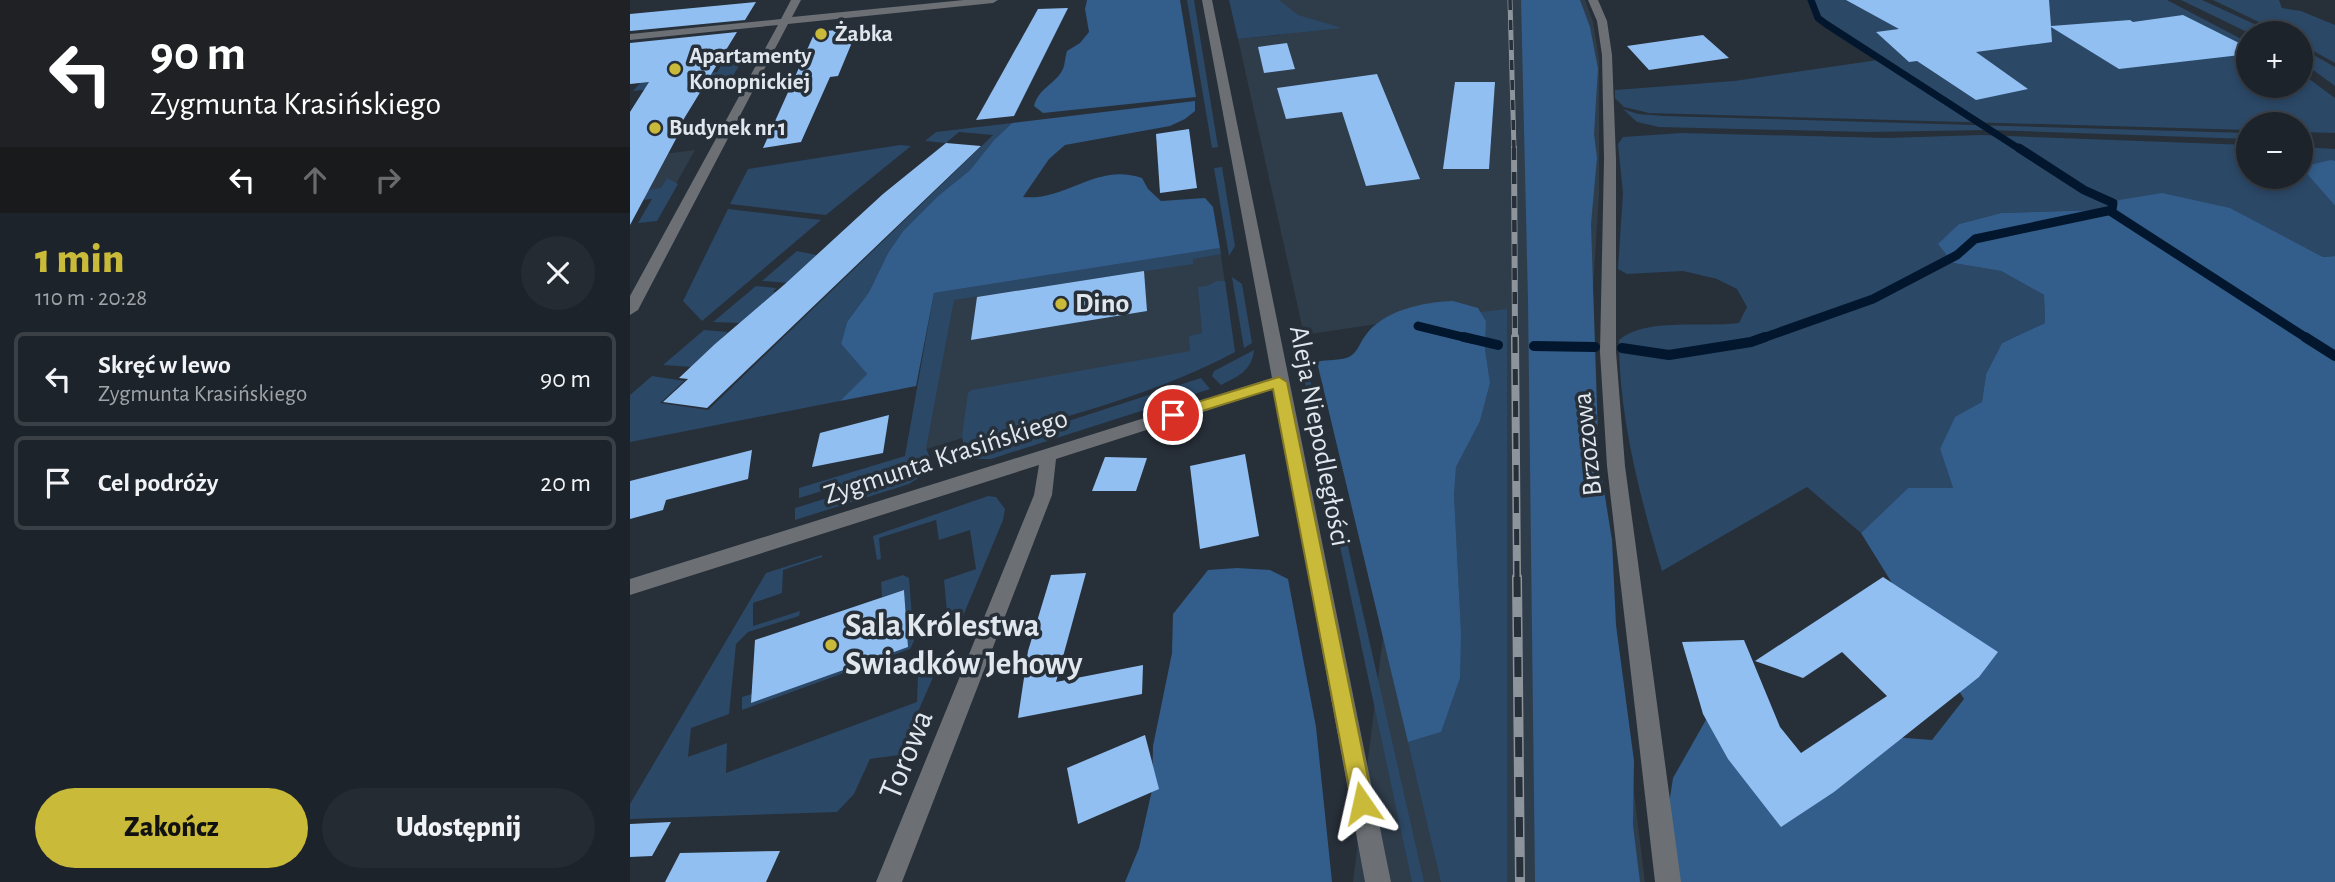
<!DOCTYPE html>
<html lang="pl">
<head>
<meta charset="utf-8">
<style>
	body { margin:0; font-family:"Alegreya Sans",sans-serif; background:#252b33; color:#f1f3f6; height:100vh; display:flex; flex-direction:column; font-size:26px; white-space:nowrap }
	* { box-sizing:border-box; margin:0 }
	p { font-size:23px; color:#a0a4a9 }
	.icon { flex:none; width:38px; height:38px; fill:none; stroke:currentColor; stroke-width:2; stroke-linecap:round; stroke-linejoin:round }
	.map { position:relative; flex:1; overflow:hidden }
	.side { display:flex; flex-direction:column; background:#1d232b; width:630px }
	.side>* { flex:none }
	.banner { background:#202124; color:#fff; overflow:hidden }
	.fabs { position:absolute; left:1606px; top:21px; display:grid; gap:14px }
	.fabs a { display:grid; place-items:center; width:77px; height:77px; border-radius:50%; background:#1d232b; box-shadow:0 4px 10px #0003,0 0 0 2px #3b4047; font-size:35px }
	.pin { position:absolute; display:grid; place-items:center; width:60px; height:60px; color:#fff; margin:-30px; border:4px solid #fff; border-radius:50%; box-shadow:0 2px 7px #0007 }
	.me { position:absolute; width:77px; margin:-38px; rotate:349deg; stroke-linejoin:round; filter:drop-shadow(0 0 5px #0008) }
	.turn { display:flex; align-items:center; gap:24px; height:147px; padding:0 35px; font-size:32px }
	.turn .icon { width:91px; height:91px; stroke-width:2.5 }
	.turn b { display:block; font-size:49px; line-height:60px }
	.lanes { display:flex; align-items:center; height:66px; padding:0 35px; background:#0003; justify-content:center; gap:35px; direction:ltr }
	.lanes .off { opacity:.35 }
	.round { display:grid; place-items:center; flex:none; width:74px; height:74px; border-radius:37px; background:#252b33 }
	.overview { display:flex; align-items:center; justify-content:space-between; height:119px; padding:0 35px }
	h1 { font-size:42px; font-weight:800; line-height:52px; color:#caba39 }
	.primary-button { display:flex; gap:14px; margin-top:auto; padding:14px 35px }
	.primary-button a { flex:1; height:80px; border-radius:42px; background:#caba39; color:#111; font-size:28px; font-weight:800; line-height:80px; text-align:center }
	.primary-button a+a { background:#252b33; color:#f1f3f6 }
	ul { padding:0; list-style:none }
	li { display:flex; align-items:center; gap:21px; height:94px; margin:0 14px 10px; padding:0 21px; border:4px solid #3b4047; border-radius:10px }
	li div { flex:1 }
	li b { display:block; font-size:26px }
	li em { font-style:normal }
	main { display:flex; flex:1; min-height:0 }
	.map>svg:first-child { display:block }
</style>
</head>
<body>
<main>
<section class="side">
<div class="banner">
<div class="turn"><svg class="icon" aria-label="left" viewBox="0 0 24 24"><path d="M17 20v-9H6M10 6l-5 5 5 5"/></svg><div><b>90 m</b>Zygmunta Krasińskiego</div></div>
<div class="lanes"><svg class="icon" aria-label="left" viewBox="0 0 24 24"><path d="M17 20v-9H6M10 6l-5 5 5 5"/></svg><svg class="icon off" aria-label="ahead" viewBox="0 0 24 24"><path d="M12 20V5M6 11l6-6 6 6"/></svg><svg class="icon off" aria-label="right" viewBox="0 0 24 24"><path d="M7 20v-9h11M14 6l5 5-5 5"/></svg></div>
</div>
<div class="overview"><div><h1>1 min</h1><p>110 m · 20:28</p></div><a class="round"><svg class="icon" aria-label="close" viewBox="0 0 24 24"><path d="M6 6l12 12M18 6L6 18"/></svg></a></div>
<ul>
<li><svg class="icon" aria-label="left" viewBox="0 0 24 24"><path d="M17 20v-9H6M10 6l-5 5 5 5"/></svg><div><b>Skręć w lewo</b><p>Zygmunta Krasińskiego</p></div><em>90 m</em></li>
<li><svg class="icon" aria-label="arrive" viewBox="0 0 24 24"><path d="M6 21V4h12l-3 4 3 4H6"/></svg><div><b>Cel podróży</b></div><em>20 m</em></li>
</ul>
<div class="primary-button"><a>Zakończ</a><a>Udostępnij</a></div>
</section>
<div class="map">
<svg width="1705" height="882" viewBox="0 0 1705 882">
	<rect width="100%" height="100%" fill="#272f39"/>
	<g fill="#2f3c4a">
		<path d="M642 0H955L963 22 969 59V195L963 289 966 453 995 720 1015 882H723L756 612 786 318 674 335 608 39 650 35Z"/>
		<path d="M65 150 42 191 0 196V158Z"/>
		<path d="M590 248 605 352 275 456 304 293Z"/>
	</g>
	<g fill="#2b4867">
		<path d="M557 0H564L588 147 582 148Z"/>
		<path d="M599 0H649L668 15 712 28 608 39Z"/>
		<path d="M1180 0H1537L1619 43V86H1671V73L1705 98V133L1671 132V124H1619V130L1019 113 994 107 985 98V90L1104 81 1248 60 1189 21Z"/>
		<path d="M1551 0H1572L1644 33H1619Z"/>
		<path d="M1583 0H1649L1652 8 1671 11 1705 25V63L1671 44V33H1652Z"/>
		<path d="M1671 48 1705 67V86L1671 61Z"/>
		<path d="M111 62 98 85 57 89 60 85 3 91 12 81 87 72 92 64Z"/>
		<path d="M993 109 1008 114 1034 116 1619 133V139L1358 130 1239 132 1029 127 1007 122Z"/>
		<path d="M382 123 364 140 340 170 308 196 273 231 258 253 239 292 217 322 211 344 237 374 210 401 0 442V395L22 376 54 381 30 403 78 410 363 135 329 132 316 143 295 141 306 132Z"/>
		<path d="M1052 133 1258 138 1351 135 1619 145V177H1671V147L1705 149V161L1672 168 1705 206V256L1693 257 1599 208 1489 200 1472 210 1371 213 1329 224 1323 263 1371 271 1414 295 1415 323 1372 343 1356 374 1352 402 1310 449 1323 488H1278L1231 533 1177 487 1032 571C1010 497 989 418 989 340 1015 317 1076 328 1109 323L1117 307 1107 289 1087 279 1053 271 997 274 988 269 993 193 988 144 993 137Z"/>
		<path d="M270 145 281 146 196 215 100 204 118 169Z"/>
		<path d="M592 167 605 246 599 256 584 168Z"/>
		<path d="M37 178 48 184 27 221 8 223 22 199 0 201V193L31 188Z"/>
		<path d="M98 209 191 220 72 321 53 301Z"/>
		<path d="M590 248 591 254 563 259V264L324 300 296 448 300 458 169 498V488L275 456 304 293Z"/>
		<path d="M167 251 191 256 160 283 132 281Z"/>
		<path d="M602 277 612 284 622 343 614 348Z"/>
		<path d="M587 281H595L605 352C521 397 425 419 334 447L332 436 338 393 342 390 560 351 559 336 572 333 568 287 577 286Z"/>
		<path d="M126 286 146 288 143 292 151 293 110 323 83 322Z"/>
		<path d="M877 309V882H811L778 742 811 732 831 632 824 495 826 467 850 421 860 383 855 349 856 321 851 312Z"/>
		<path d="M74 330 98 332 63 367 33 365Z"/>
		<path d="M624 350C622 371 607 377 591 385L582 376 584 371Z"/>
		<path d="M677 366 794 882H782L672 369Z"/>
		<path d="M571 378 580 389 361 459H348L337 454Z"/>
		<path d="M300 466 290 477 279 484 165 520V508Z"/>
		<path d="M358 496 366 497 375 509 373 520 328 628 319 634 314 580 346 569 340 530 309 540 306 520 249 538 251 559 247 560 243 536Z"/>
		<path d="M192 555V557L153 570 152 593 123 603V626L170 611 169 616 118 632 106 644 99 714 61 728 58 757 97 743 96 773 287 702 288 675 297 668 308 666 269 755 240 759 224 794 207 812 0 819V804L136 573Z"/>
		<path d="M273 575 279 578 284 641 280 649 112 710V697L278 647 274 590 252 597 251 582Z"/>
	</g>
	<g fill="#335d8a">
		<path d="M457 0H550L566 97 413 113 404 106C409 87 425 85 433 69 435 64 435 57 437 51L450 43 459 32 455 9Z"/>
		<path d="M891 0H950L960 27 968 69 964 134 967 158 961 224 968 436 971 472 982 540 986 625 1004 761 1003 825 1010 882H905L898 301Z"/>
		<path d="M565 101V111L555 119 540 126 435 145 419 159 393 197C437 201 467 162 512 178L518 189 531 201 575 198 583 207 590 248 304 293 286 386 210 401 237 374 211 344 217 322 239 292 258 253 273 231 308 196 340 170 364 140 382 123Z"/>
		<path d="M1701 160 1705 161V206L1671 167Z"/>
		<path d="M1532 193 1600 208 1693 257 1705 256V882H1027L1043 778 1081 711 1185 760 1238 735 1302 740 1334 699 1231 533 1278 488H1323L1310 449 1325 417 1352 402 1356 374 1372 343 1415 323 1414 295 1371 271 1323 263 1308 244 1329 224 1371 213 1472 210 1489 200Z"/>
		<path d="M823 301 848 308 856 321 855 349 860 383 850 421 826 467 824 495 831 632 830 678 811 732 778 742 687 362C697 359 710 361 719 357 728 352 729 344 735 336 753 310 794 302 823 301Z"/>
		<path d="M607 568 640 570 658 579 686 727 702 882H495L509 848 522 790 523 746 542 653 543 614 578 570Z"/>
	</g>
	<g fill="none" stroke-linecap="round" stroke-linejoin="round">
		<path stroke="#02172d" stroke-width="7" d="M1181 0 1188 18 1196 24 1391 150"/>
		<g stroke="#02172d" stroke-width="9">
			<path d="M1480 211 1678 339"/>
			<path d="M788 326 841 339"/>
			<path d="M1130 339 1243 299 1327 255 1345 239 1482 210 1483 203 1454 190 1389 148"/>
		</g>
		<g stroke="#02172d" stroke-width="10">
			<path d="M834 337 868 345"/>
			<path d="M1675 337 1705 356"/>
			<path d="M904 346 965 347"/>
			<path d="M992 348 1039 355 1121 342 1135 337"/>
		</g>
	</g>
	<g fill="#91bff2">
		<path d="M1216 0H1419L1421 26 1500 20 1503 22 1553 15 1619 48V54L1489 69 1421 27 1422 42 1346 52 1398 89 1346 100 1287 61 1279 62 1246 32 1269 29Z"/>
		<path d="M126 2 115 20 0 31V14Z"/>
		<path d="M438 8 384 116 346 120 408 9Z"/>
		<path d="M228 28 208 76 200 77 171 142 133 148 185 32Z"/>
		<path d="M107 32 44 135 47 137 0 225V112L19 82 0 84V43Z"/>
		<path d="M1073 35 1099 58 1019 70 997 46Z"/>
		<path d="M657 43 665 69 634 73 628 47Z"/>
		<path d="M747 74 790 179 736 186 712 112 656 119 647 88Z"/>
		<path d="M825 82H865L859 169H813Z"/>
		<path d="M559 129 567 188 530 193 526 134Z"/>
		<path d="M316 143 351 146 77 408 33 402 58 379 49 378 85 344 155 284 253 194Z"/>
		<path d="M514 271 517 311 341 340 347 297Z"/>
		<path d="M259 415 253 453 182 467 190 433Z"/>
		<path d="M122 450 118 479 36 500 33 510 0 519V481Z"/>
		<path d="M615 454 629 536 570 549 560 466Z"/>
		<path d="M475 457 517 458 506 491H462Z"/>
		<path d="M456 573 426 682 513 665 512 694 388 718 398 651 421 575Z"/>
		<path d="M1253 577 1368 652 1349 677 1204 792 1151 827 1098 759 1073 714 1052 642 1114 640 1150 727 1171 753 1257 696 1212 652 1173 678 1125 661Z"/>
		<path d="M274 590 278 647 121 703 125 640Z"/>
		<path d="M515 735 529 789 448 824 437 768Z"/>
		<path d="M41 822 22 856 0 857V824Z"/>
		<path d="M150 851 136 882H35L50 853Z"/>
	</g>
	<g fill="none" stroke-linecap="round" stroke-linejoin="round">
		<g fill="#6c7075" fill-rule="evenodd">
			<path d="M161 0H171L162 17 334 0H368L363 3 158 24 8 310 0 315V296L148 25 0 40V34L151 19Z"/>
			<path d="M572 0H582L761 882H735L644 389 426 459 422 495 272 882H246L404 495 409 465 0 595V579L642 378Z"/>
			<path d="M958 0H968L977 21 982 55 986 159V352L995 466 1051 882H1025L977 466 970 352 974 159 972 55 967 21Z"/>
		</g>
		<g stroke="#8d949c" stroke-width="5">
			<path id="rail-far3" d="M880 0 884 150"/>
		</g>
		<g stroke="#8d949c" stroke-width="6">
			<path id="rail-far2" d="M884 148 885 339"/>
		</g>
		<g stroke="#8d949c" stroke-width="8">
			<path id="rail-far1" d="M885 337 887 579"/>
		</g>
		<g stroke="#8d949c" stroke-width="10">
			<path id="rail" d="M887 577 890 882"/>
		</g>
		<use href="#rail-far3" stroke="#272f39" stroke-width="3.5" stroke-dasharray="10" stroke-linecap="butt"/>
		<use href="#rail-far2" stroke="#272f39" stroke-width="4.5" stroke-dasharray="12" stroke-linecap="butt"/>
		<use href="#rail-far1" stroke="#272f39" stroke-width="5" stroke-dasharray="16" stroke-linecap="butt"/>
		<use href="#rail" stroke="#272f39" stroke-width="7" stroke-dasharray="20" stroke-linecap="butt"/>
	</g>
	<path fill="#caba39" stroke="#837925" stroke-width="2" d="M649 377 657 382 743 803 740 811 732 814 725 811 722 803 643 389 543 420 535 415 538 411Z"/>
	<g fill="#caba39" stroke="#272f39" stroke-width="2.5">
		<circle cx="191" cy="34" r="7"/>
		<circle cx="45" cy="69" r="7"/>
		<circle cx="25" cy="128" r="7"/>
		<circle cx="431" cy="304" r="7"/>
		<circle cx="201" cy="645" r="7"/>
	</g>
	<g text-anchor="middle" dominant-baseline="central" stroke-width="7" stroke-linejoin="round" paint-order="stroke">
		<g font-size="23" font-weight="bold" fill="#e1e7ed" stroke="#272f39" text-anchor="start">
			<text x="205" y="34">Żabka</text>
			<text x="59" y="56">Apartamenty<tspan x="59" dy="26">Konopnickiej</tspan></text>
			<text x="39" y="128">Budynek nr 1</text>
		</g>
		<g font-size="28" font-weight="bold" fill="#e1e7ed" stroke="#272f39" text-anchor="start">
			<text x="445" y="304">Dino</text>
		</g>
		<g font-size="28" fill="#e1e7ed" stroke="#272f39">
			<text transform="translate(689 436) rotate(79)">Aleja Niepodległości</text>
			<text transform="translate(958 444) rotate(-96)">Brzozowa</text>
			<text transform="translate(316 457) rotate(-18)">Zygmunta Krasińskiego</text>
		</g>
		<g font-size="33" font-weight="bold" fill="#e1e7ed" stroke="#272f39" text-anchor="start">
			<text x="215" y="626">Sala Królestwa<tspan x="215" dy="38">Swiadków Jehowy</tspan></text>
		</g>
		<g font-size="33" fill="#e1e7ed" stroke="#272f39">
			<text transform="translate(277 755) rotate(-68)">Torowa</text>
		</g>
	</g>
</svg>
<div class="fabs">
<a>+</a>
<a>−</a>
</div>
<div class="pin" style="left:543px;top:415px;background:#d93025"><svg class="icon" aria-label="arrive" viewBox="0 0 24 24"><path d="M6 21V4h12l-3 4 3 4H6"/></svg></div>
<svg class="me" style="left:732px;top:803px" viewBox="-20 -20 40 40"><path d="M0-17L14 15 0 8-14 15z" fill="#caba39" stroke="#fff" stroke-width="4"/></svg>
</div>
</main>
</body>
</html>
